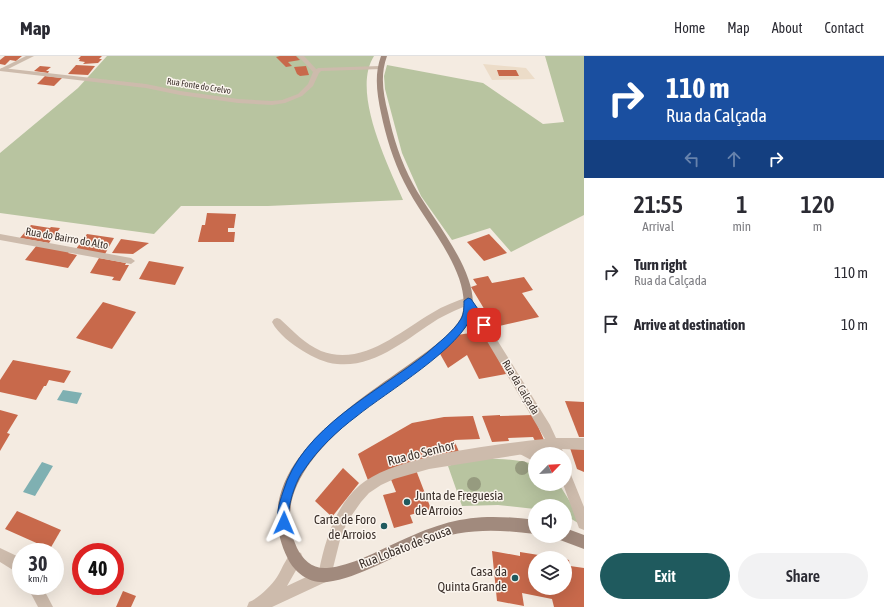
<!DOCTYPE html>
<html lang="en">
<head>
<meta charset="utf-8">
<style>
	body { margin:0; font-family:"Asap Condensed",sans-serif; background:#f2f2f3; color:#2b2b33; height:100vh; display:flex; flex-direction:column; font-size:15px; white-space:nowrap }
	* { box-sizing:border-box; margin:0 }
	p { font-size:13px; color:#7c7c81 }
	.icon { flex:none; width:22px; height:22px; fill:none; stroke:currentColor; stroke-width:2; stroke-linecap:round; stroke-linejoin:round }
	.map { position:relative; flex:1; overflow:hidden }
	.sheet { display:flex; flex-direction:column; background:#fff; width:300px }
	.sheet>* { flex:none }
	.guide { background:#1a4fa0; color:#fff; overflow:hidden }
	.needle { width:26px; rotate:65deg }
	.buttons { position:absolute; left:528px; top:391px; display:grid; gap:8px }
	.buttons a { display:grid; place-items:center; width:44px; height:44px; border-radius:50%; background:#fff; box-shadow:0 4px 16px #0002; font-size:20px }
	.speed { position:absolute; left:12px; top:487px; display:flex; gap:8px; font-size:20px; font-weight:700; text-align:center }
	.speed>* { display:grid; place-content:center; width:52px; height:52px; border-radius:50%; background:#fff; box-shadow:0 4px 16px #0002; line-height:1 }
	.speed small { font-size:10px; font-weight:400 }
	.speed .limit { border:6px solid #d22; background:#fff; color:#111 }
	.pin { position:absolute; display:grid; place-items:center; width:34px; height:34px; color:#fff; margin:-17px; border-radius:8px; box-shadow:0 2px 6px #0006 }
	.me { position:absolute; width:44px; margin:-22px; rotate:1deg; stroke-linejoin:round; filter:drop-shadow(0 0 3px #0008) }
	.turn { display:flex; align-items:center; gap:14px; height:84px; padding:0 16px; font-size:18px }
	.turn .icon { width:52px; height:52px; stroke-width:2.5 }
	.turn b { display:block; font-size:28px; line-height:34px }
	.lanes { display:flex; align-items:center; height:38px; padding:0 16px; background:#0003; justify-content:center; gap:20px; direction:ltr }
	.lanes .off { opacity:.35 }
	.eta { display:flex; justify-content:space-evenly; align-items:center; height:68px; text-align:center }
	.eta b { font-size:24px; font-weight:600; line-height:28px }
	.cta { display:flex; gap:8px; margin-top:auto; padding:8px 16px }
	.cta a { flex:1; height:46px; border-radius:24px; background:#1f5a5e; color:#fff; font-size:16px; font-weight:600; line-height:46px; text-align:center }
	.cta a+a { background:#f2f2f3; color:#2b2b33 }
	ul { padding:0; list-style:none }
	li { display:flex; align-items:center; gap:12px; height:52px; padding:0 16px }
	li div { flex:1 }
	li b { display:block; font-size:15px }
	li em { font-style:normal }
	header { display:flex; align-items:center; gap:24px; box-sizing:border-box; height:56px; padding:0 20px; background:#fff; border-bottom:1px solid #e1e1e2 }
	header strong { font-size:19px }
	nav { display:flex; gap:22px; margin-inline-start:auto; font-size:14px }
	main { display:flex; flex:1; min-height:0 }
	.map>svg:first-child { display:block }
</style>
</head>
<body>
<header>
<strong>Map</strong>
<nav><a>Home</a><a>Map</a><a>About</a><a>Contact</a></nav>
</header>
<main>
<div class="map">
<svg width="584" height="551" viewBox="0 0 584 551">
	<rect width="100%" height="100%" fill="#f4ebe1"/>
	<g fill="#b8c4a0">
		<path d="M107 0H374C351 36 388 109 403 144L268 150H181L154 178 0 157V97L78 32Z"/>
		<path d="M545 0H584V159L511 196 490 172 452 184 421 140 402 97 385 33 384 20 387 9 483 27 543 68 564 66Z"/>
		<path d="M485 403C502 403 519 403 535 409V428H559L572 449 578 467 565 459V450H535V453L498 449 462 450 448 410 461 406Z"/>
	</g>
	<path fill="#ecdcc8" d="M483 8 526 12 535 23 492 24Z"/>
	<g fill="#7fb0b2">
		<path d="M63 334 82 337 77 348 57 344Z"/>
		<path d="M42 406 53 410 35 440 23 436Z"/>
	</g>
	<g fill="#c8694b">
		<path d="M5 0H22L16 5 10 4 5 9 0 8V4Z"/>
		<path d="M81 0H102L99 3H102L98 7 83 8 85 6 79 5 80 3H78Z"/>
		<path d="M280 0H296L300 4 288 6 292 10 286 11 276 1Z"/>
		<path d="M76 9 95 10 88 19 68 18Z"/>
		<path d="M40 10 51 11 46 15H49L48 17 34 15Z"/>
		<path d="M306 10 309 19 300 20 297 18 294 11Z"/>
		<path d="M497 14H516L519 20H499Z"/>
		<path d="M45 20 62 22 54 30 37 28Z"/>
		<path d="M207 157 236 158 234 172H228V176H235L234 186H198L202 169H205Z"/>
		<path d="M31 169 50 172 51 171 60 172 49 187 20 182Z"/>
		<path d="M87 178 114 182 105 198 76 193Z"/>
		<path d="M489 178 507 197 484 205 467 186Z"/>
		<path d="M121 183 149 187 133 198 112 197Z"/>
		<path d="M37 189 70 195 68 197 77 199 68 212 25 204Z"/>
		<path d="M99 202 126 207 125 209H129L120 225 112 224 114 221 90 217Z"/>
		<path d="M149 205 184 211 175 229 139 223Z"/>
		<path d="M488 220 492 227 524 221 533 234 522 237 539 261 495 271 471 231 477 229 473 223Z"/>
		<path d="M103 246 136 256 112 293 76 282Z"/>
		<path d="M484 275 506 318 479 323 467 299 448 312 439 296 457 279Z"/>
		<path d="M13 304 71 315 64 327 49 324 46 330H44L36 344 0 336V324Z"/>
		<path d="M565 345 584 346V381H579Z"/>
		<path d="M0 354 18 359 7 377 10 378 0 395Z"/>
		<path d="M500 359V360L533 359 544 384 535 385 533 381 508 382 509 385 492 386 482 360Z"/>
		<path d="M473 360 480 383 454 384 460 398 413 409 411 406 369 427 358 398 412 367 444 361Z"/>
		<path d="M569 389 584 393V416L577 413Z"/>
		<path d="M343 412 359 427 332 461 315 445Z"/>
		<path d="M416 414 431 453 410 459 413 467 394 472 383 439 396 436 390 421Z"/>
		<path d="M17 455 61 474 50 493 5 473Z"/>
		<path d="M492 495 520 500V496L551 501 535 502V532H565V503L569 504 570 510 584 512V551H554L552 543 522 537 524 550 497 545Z"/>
		<path d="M123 535 136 540 131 551H116Z"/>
	</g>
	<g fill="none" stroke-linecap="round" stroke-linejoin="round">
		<g fill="#cdbbac" fill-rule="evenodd">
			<path d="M26 0H34L4 15H0V13Z"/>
			<path d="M298 0H304L318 15V17H314Z"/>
			<path d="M468 241 471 242 473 245 471 248C460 252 449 257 438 263 408 282 375 312 337 308 325 307 313 301 303 295 292 288 278 278 272 266L274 263 277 262 280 263C293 275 305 288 321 295 362 311 399 276 432 257 443 250 456 245 468 241Z"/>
			<path d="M520 386 539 396 540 398H535V406L516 396 514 392 516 388Z"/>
		</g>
		<g fill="#cdbbac" fill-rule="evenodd">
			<path d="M380 10 382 11V13L321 15 319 17 313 30 302 40 285 47 272 49 238 47 180 39 146 32 0 15V13L2 12 146 28 180 35 238 43 272 45 282 44 298 38 308 28 313 16 318 12Z"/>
			<path d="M0 178 131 202 135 205 131 208 0 184Z"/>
			<path d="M468 241 471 242 550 369 556 382H584V394L562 393 564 398H552L550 394 429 413 394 423 381 429 369 437 361 446 347 466 340 484 330 524 272 551H247L249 546C259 542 271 530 277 521 283 512 286 499 296 495L301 497 303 502 287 530 319 515C325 484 336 449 360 429 396 399 498 388 545 383L465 248 463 245 465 242Z"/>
			<path d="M565 412 569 414 584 451V474L579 472 563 428H565Z"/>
			<path d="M0 492 21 502V519L0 506Z"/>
			<path d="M27 530H42L53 551H38Z"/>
		</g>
		<g fill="#a18a7d" fill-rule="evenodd">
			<path d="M381 0H387C380 19 383 37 388 57 393 81 401 106 413 128 431 162 480 216 472 256 470 269 460 279 451 288 399 334 257 405 297 492 303 504 312 513 327 512 352 510 377 495 400 485 451 461 480 457 535 464V478C497 473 461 472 425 487 396 499 359 522 327 526 310 528 295 517 288 503 237 401 383 334 444 282 452 274 461 266 463 255 470 214 421 162 404 126 393 104 386 81 381 57 377 38 374 19 381 0Z"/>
			<path d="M565 472 584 479V493L560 484 559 480H565Z"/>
		</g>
	</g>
	<g fill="#969b7f">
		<circle cx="522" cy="412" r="7"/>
		<circle cx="474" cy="428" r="7"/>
	</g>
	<path fill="#1a73e8" stroke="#114b97" d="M468 242 471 243 487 266 489 269 487 272H481L472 258C463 291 385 337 357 360 337 375 318 393 304 414 297 422 290 443 289 454 289 460 291 465 289 471L284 473 280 471C275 460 279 448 283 436 302 371 377 337 427 297 438 287 453 276 461 263 464 258 464 251 464 245Z"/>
	<g fill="#1f5a5e" stroke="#fbf5ee" stroke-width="1.5">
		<circle cx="407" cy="446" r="4"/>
		<circle cx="384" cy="470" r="4"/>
		<circle cx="515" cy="522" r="4"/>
	</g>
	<g text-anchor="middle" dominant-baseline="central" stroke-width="3" stroke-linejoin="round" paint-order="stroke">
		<g font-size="9" fill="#3b302b" stroke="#fbf5ee">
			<text transform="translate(199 30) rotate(9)">Rua Fonte do Crelvo</text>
		</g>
		<g font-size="11" fill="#3b302b" stroke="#fbf5ee">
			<text transform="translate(67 182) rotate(10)">Rua do Bairro do Alto</text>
			<text transform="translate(521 331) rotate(59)">Rua da Calçada</text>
		</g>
		<g font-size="13" fill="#3b302b" stroke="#fbf5ee">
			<text transform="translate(421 397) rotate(-14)">Rua do Senhor</text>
			<text transform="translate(405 491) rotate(-21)">Rua Lobato de Sousa</text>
		</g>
		<g font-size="13" fill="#3b302b" stroke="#fbf5ee" text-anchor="end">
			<text x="415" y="439" text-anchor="start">Junta de Freguesia<tspan x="415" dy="15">de Arroios</tspan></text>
			<text x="376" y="463">Carta de Foro<tspan x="376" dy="15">de Arroios</tspan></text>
			<text x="507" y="515">Casa da<tspan x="507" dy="15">Quinta Grande</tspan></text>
		</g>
	</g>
</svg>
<div class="buttons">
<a><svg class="needle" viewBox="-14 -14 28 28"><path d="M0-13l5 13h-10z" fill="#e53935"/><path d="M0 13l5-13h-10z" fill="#7c7c81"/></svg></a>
<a><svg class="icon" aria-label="sound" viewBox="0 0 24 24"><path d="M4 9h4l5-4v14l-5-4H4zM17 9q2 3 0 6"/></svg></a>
<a><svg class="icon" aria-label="layers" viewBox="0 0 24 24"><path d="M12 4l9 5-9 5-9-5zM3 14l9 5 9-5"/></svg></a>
</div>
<div class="speed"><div>30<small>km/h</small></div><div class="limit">40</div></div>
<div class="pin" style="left:484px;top:269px;background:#d93025"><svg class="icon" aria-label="arrive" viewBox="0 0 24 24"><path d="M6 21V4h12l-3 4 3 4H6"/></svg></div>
<svg class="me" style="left:284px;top:467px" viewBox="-20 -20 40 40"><path d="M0-17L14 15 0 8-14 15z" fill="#1a73e8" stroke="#fff" stroke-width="4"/></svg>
</div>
<section class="sheet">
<div class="guide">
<div class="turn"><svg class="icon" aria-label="right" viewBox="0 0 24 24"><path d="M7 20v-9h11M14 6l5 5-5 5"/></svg><div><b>110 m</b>Rua da Calçada</div></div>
<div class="lanes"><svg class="icon off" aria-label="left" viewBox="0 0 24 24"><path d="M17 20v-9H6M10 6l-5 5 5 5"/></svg><svg class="icon off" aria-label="ahead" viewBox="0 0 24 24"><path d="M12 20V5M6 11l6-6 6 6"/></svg><svg class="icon" aria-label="right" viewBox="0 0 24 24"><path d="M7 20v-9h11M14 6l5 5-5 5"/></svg></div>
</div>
<div class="eta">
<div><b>21:55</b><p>Arrival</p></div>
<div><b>1</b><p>min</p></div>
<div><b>120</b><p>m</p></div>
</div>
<ul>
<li><svg class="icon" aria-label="right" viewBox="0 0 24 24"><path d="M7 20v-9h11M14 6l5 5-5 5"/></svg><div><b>Turn right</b><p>Rua da Calçada</p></div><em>110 m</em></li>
<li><svg class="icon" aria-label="arrive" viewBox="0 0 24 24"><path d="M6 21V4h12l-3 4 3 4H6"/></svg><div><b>Arrive at destination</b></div><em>10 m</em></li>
</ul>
<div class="cta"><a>Exit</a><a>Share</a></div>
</section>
</main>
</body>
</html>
